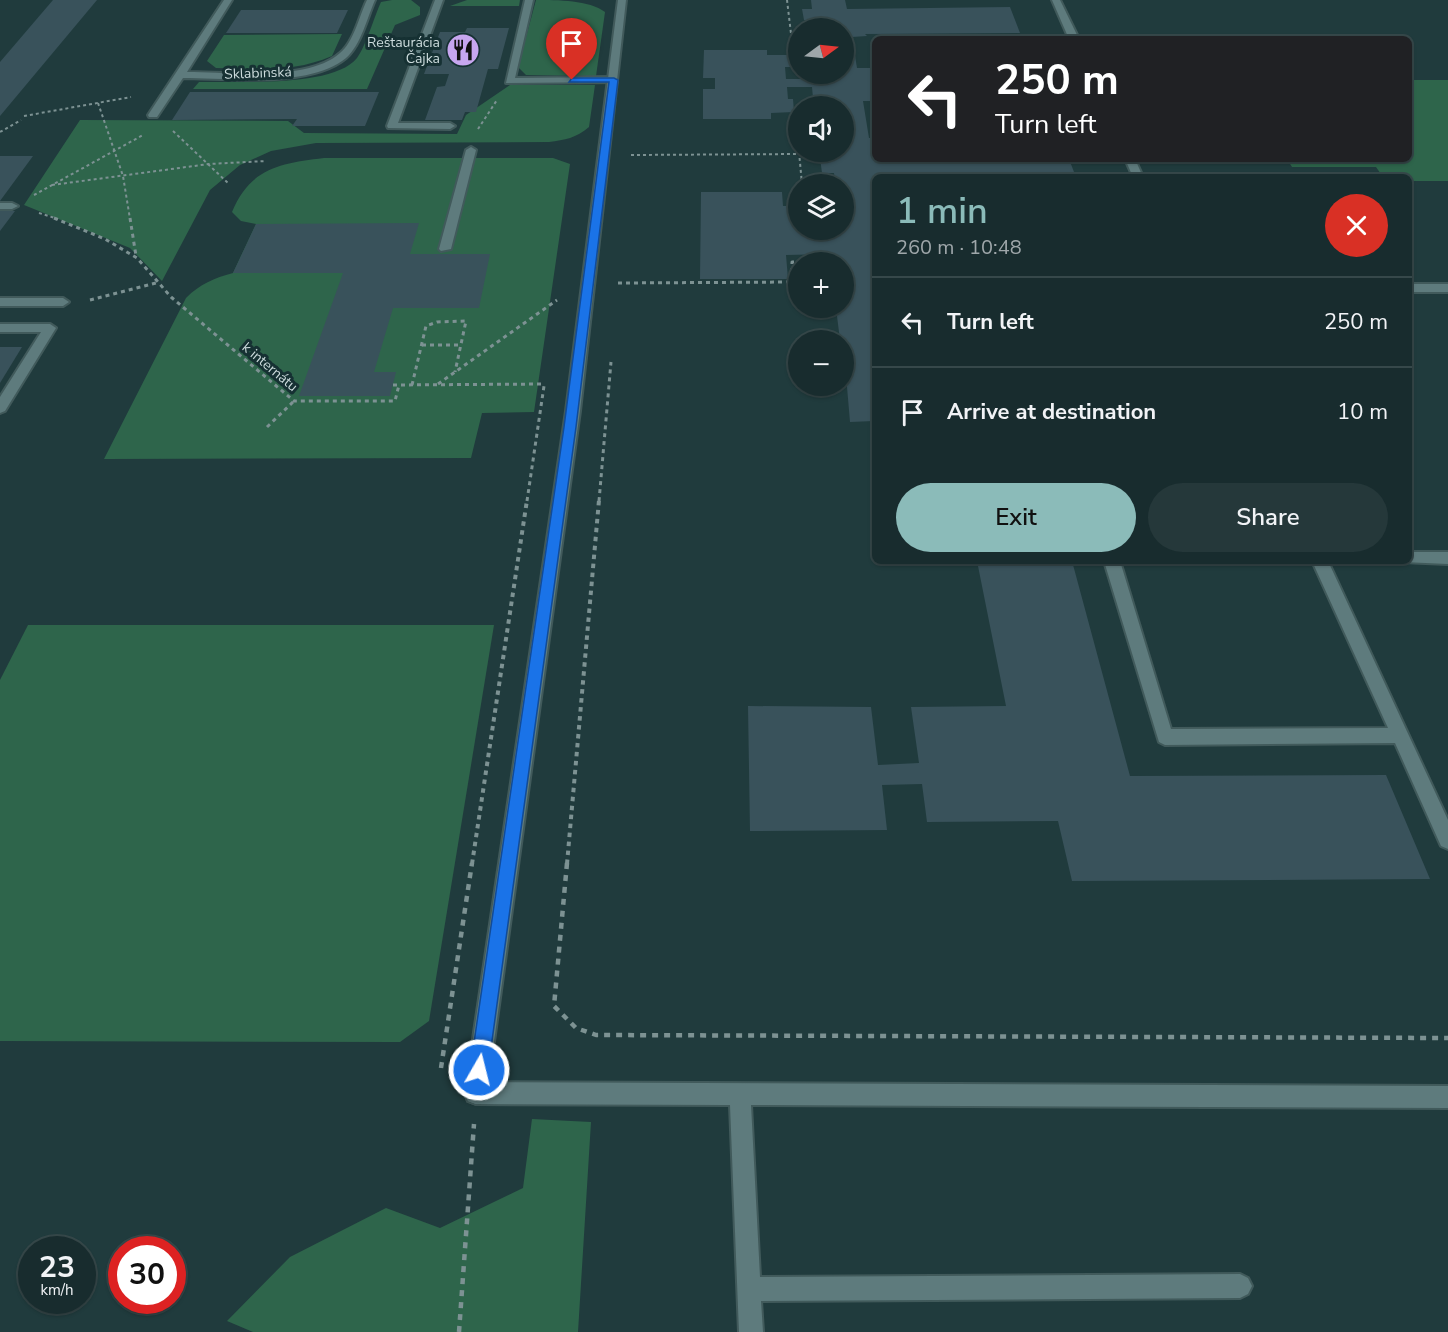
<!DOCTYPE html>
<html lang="en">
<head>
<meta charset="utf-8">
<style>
	body { margin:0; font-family:"Nunito Sans",sans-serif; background:#25383a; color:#f1f3f6; height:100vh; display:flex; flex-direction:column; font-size:22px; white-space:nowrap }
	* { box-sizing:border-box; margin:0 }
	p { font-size:20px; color:#9fa7aa }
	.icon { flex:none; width:33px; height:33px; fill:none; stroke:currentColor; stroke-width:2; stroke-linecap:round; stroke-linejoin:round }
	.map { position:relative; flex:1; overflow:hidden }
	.drawer { position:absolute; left:872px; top:174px; width:540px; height:390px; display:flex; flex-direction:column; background:#182c2e; border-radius:9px; box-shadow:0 2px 4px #0004,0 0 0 2px #36484a }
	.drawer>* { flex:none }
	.banner { position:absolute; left:872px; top:36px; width:540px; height:126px; border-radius:9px; box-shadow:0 2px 4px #0004,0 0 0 2px #36484a; background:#202124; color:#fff; overflow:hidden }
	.needle { width:39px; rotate:75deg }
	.tools { position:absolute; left:788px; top:18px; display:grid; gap:12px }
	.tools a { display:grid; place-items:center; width:66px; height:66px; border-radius:50%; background:#182c2e; box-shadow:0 2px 4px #0004,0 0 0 2px #36484a; font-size:30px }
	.speed { position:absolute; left:18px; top:1236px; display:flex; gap:12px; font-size:30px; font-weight:700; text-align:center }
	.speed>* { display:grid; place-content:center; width:78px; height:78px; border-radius:50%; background:#182c2e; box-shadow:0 2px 4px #0004,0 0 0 2px #36484a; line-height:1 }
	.speed small { font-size:15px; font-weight:400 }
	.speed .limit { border:9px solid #d22; background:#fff; color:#111 }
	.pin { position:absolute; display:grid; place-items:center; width:51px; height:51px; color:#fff; margin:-62px -26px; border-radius:50% 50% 50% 0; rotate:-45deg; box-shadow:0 0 6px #0007 }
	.pin .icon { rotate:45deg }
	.me { position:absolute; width:66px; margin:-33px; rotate:8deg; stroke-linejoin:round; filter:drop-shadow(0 0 4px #0008) }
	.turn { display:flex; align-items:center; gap:21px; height:126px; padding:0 24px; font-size:27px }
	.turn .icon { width:78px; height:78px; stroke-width:2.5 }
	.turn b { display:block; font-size:42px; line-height:51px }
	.round { display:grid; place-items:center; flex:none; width:63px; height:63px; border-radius:32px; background:#25383a }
	.headline { display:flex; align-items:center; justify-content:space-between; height:102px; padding:0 24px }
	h1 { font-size:36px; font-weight:600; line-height:45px; color:#8bbbb9 }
	.action { display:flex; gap:12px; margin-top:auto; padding:12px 24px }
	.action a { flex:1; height:69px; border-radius:36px; background:#8bbbb9; color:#111; font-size:24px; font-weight:600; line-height:69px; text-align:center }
	.action a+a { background:#25383a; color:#f1f3f6 }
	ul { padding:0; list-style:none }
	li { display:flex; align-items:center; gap:18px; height:90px; padding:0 24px; border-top:2px solid #36484a }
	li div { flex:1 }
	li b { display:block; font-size:22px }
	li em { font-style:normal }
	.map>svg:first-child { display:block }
</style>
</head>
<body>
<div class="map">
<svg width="1448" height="1332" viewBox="0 0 1448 1332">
	<rect width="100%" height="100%" fill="#203b3d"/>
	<g fill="#2e654b">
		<path d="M392 0H411L420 7V15L395 25 367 89H193L199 82C235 81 333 88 357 58 366 46 374 17 381 2Z"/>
		<path d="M467 0H520L519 6H450Z"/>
		<path d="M536 0C558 0 589 0 605 12L596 76 526 75 518 67Z"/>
		<path d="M342 34 332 56C292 73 258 69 216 68L207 61 224 35Z"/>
		<path d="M1409 80H1448V181H1409L1408 177H1383L1376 167H1292L1287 159H1408Z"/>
		<path d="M510 85H595L589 127C576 138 565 140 549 142L316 143 271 151 240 165 210 190 162 281 130 248 24 205 80 120 288 121 304 133 457 134 466 115Z"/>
		<path d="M324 158H553L570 164 534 412 482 413 471 458 104 459 186 298C200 284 214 278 233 273L256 224 241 221 232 212C250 168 281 163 324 158Z"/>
		<path d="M28 625H494L429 1021 400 1042 0 1041V680Z"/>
		<path d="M532 1119 591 1122 578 1332H253L227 1321 290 1257 386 1208 440 1228 523 1188Z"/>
	</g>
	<g fill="#39525b">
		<path d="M53 0H97L0 116V62Z"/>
		<path d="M811 0H845L847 9 1010 7 1020 33 865 34 867 36 852 37 857 68H874V101H863L869 138H874V159H1069L1074 172 893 173 894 177H874V421L850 422 843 340H840L836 308H843V262H831L830 254 786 255 788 279H700L701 192H782L783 206H798V230H843V184H835L834 173H822L820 158H832L831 152H843V106H825L824 98H813L812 87H787L788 99H793L794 112 771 113V119H703V89H715V78H703L704 50H767V55H789L790 67H785L786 79H811L810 74H843V28H805L804 23H814V20H804L802 9H812Z"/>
		<path d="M241 10H348L337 33H226Z"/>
		<path d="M467 28H509L498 69H488L476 112H465L462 120H425L437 87 445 86 449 74H424L440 32H465Z"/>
		<path d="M190 92H379L365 126H292L297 119 172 120Z"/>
		<path d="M0 156H33L0 201Z"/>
		<path d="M0 211H15L0 231Z"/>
		<path d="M419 223 410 254H490L479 308H393L374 372H396L390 396H299L343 273H233L256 224Z"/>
		<path d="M0 347H22L0 383Z"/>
		<path d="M977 561H1072L1130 776 1386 775 1430 879 1072 881 1058 821 927 822 922 784 882 785 887 830 750 831 748 706 871 707 878 765 919 763 911 707 1006 706Z"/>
	</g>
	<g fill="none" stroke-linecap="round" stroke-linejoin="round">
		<g stroke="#415a5b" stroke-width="4">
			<g id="service">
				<path d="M435 0H443L398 123H450L455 126 450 129 388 128 387 126Z"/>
				<path d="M525 0H533L515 78 614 77 617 78V82L506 83Z"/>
				<path d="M1052 0H1060L1079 39H1069Z"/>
				<path d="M471 147 476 150 451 249 441 251 439 249 466 150Z"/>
				<path d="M1125 159H1135L1143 177H1133Z"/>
				<path d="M0 203H12L18 206 12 209H0Z"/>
				<rect x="1408" y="284" width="40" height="8"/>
				<path d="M0 298H63L69 302 63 306H0Z"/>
				<path d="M0 324H50L56 328 5 411 0 413V397L41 332H0Z"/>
				<path d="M1408 552H1448V564L1403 562 1408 561Z"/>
				<path d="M1104 561H1120L1171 729 1388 728 1312 561H1328L1448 820V849L1441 846 1395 743 1165 745 1159 742Z"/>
				<path d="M476 1082 1448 1086V1108L751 1105 760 1277 1240 1274 1248 1278 1252 1286 1248 1294 1240 1298 761 1301 763 1332H739L730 1105 476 1104 468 1101 465 1093 468 1085Z"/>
			</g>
		</g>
		<g stroke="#415a5b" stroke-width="4">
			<g id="minor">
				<path d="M224 0H232L187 72C228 72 308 82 340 53 354 42 359 16 367 0H375C367 18 361 45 346 58 311 88 227 78 183 78L157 117H149L148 115Z"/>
				<path d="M618 0H626L580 411 487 1093 484 1101 476 1104 468 1101 465 1093 566 411Z"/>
			</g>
		</g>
		<g stroke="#7d9293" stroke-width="2" stroke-dasharray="3 3" stroke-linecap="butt">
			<path d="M787 0 795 67"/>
			<path d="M98 103 123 176 130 219"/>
			<path d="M24 116 131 97"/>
			<path d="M478 129 497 100"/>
			<path d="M173 131 229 184"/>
			<path d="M0 132 21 120"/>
			<path d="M799 152 802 184"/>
			<path d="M631 155 799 154"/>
			<path d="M52 185 209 164 266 161"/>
			<path d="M34 195 143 135"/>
			<path d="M39 213 58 219"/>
		</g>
		<g stroke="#7d9293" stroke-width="3" stroke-dasharray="4 4" stroke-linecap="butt">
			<path d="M54 218 105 239 137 258 171 297 294 401H395L399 385"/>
			<path d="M130 218 136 256"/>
			<path d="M618 283 792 282V262H828"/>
			<path d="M90 300 156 283"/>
			<path d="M422 345H461"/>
			<path d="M438 384 557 300"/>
			<path d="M393 385 544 384"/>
			<path d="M412 385 426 326 437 322 466 321 455 372"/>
			<path d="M267 427 294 401"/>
			<path d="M527 501 544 386"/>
			<path d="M599 501 611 362"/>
		</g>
		<g stroke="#7d9293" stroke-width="4" stroke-dasharray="4.5 4.5" stroke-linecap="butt">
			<path d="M472 864 527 500"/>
			<path d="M567 864 599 500"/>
		</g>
		<g stroke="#7d9293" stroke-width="4.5" stroke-dasharray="6 6" stroke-linecap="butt">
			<path d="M567 863 554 1006 576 1028 596 1035 1448 1038"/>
			<path d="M441 1068 472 863"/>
			<path d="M459 1332 474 1124"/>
		</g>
		<use href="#service" fill="#5e7b7d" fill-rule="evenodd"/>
		<use href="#minor" fill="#5e7b7d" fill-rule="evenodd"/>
	</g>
	<path fill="#1a73e8" stroke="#114b97" stroke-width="1.5" d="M572 78H614L618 80 576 427 488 1070 485 1077 479 1079 473 1077 470 1070 564 427 609 82H569Z"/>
	<defs>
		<g id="restaurant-disc" transform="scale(1.725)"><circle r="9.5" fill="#c7a6ef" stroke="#163133"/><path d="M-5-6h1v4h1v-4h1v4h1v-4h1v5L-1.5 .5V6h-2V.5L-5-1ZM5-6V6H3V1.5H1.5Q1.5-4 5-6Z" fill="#111"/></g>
	</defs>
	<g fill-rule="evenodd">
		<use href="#restaurant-disc" x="463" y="50"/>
	</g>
	<g text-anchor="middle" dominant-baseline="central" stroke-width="6" stroke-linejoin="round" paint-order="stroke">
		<g font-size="14" fill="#ccdbdc" stroke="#163133" text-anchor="end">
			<text x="440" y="42">Reštaurácia<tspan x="440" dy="16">Čajka</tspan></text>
		</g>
		<g font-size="14" fill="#ccdbdc" stroke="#163133">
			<text transform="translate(258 73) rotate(-2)">Sklabinská</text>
			<text transform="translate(270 367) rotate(40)">k internátu</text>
		</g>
	</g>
</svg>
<div class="tools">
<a><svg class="needle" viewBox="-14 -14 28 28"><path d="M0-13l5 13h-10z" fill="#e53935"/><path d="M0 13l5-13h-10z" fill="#9fa7aa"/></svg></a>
<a><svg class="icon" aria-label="sound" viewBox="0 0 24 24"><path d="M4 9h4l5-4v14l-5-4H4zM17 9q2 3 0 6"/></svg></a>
<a><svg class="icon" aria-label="layers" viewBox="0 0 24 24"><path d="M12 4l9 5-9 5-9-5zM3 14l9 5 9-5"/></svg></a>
<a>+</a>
<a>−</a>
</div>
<div class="speed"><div>23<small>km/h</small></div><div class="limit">30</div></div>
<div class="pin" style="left:572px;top:80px;background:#d93025"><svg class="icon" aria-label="arrive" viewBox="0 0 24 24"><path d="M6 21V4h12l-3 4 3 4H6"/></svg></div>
<svg class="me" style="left:479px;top:1070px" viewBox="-20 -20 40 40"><circle r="17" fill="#1a73e8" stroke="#fff" stroke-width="3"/><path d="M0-11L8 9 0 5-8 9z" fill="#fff"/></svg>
<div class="banner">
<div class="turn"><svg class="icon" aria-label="left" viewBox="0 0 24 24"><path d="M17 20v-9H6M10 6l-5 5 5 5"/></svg><div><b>250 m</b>Turn left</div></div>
</div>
<section class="drawer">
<div class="headline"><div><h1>1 min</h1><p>260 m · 10:48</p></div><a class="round" style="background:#d93025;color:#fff"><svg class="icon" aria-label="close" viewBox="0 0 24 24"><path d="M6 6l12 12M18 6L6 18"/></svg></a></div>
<ul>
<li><svg class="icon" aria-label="left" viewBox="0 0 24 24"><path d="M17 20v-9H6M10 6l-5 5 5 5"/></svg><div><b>Turn left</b></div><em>250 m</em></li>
<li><svg class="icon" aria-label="arrive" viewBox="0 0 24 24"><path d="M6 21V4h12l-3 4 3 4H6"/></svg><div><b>Arrive at destination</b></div><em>10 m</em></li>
</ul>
<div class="action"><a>Exit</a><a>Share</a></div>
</section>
</div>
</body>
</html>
